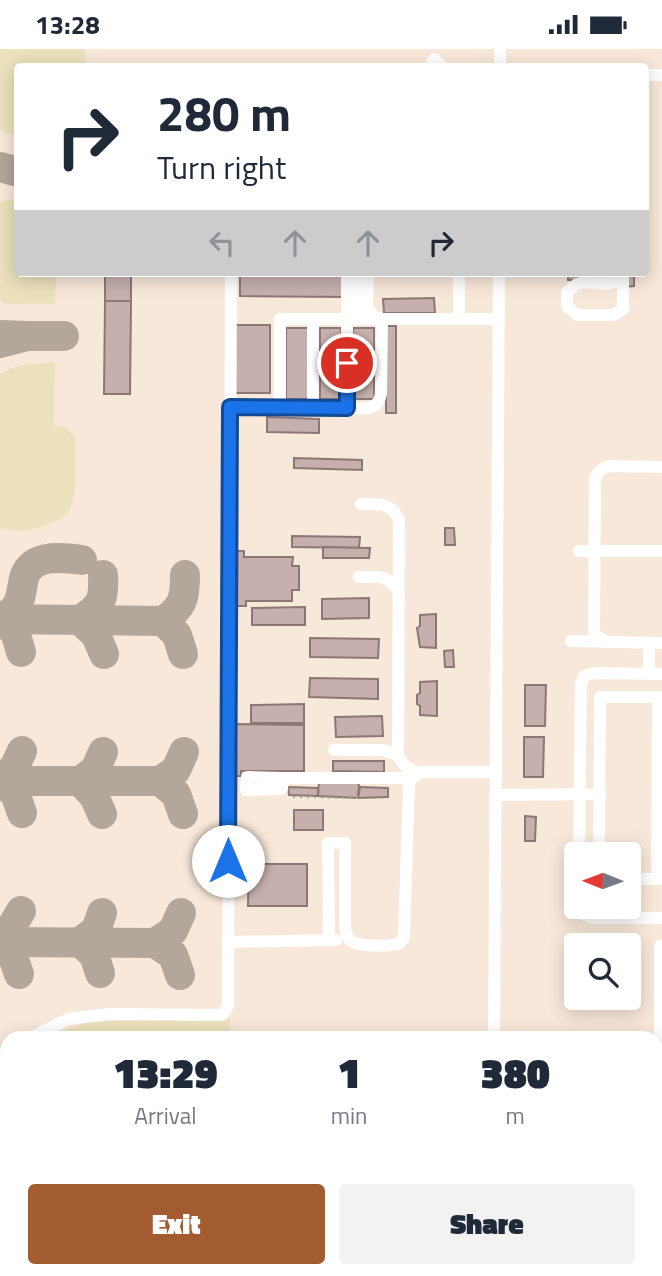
<!DOCTYPE html>
<html lang="en">
<head>
<meta charset="utf-8">
<style>
	body { margin:0; font-family:"Titillium Web",sans-serif; background:#f2f2f3; color:#1f2937; height:100vh; display:flex; flex-direction:column; font-size:26px; white-space:nowrap }
	* { box-sizing:border-box; margin:0 }
	p { font-size:23px; color:#747a83 }
	.icon { flex:none; width:38px; height:38px; fill:none; stroke:currentColor; stroke-width:2; stroke-linecap:round; stroke-linejoin:round }
	.map { position:relative; flex:1; overflow:hidden }
	.sheet { position:absolute; left:0px; top:982px; width:663px; height:247px; display:flex; flex-direction:column; background:#fff; border-radius:21px 21px 0 0; box-shadow:0 4px 18px #0003 }
	.sheet>* { flex:none }
	.guide { position:absolute; left:14px; top:14px; width:635px; height:214px; border-radius:7px; box-shadow:0 4px 18px #0003; background:#fff; color:#1f2937; overflow:hidden }
	.needle { width:46px; rotate:271deg }
	.fabs { position:absolute; left:564px; top:793px; display:grid; gap:14px }
	.fabs a { display:grid; place-items:center; width:77px; height:77px; border-radius:7px; background:#fff; box-shadow:0 4px 18px #0003; font-size:35px }
	.pin { position:absolute; display:grid; place-items:center; width:60px; height:60px; color:#fff; margin:-30px; border:4px solid #fff; border-radius:50%; box-shadow:0 2px 7px #0007 }
	.me { position:absolute; width:77px; margin:-38px; rotate:0deg; stroke-linejoin:round; filter:drop-shadow(0 0 5px #0008) }
	.turn { display:flex; align-items:center; gap:24px; height:147px; padding:0 28px; font-size:32px }
	.turn .icon { width:91px; height:91px; stroke-width:2.5 }
	.turn b { display:block; font-size:49px; line-height:60px }
	.lanes { display:flex; align-items:center; height:66px; padding:0 28px; background:#0003; justify-content:center; gap:35px; direction:ltr }
	.lanes .off { opacity:.35 }
	.eta { display:flex; justify-content:space-evenly; align-items:center; height:119px; text-align:center }
	.eta b { font-size:42px; font-weight:800; line-height:49px }
	.button { display:flex; gap:14px; margin-top:auto; padding:14px 28px }
	.button a { flex:1; height:80px; border-radius:7px; background:#a25c30; color:#fff; font-size:28px; font-weight:800; line-height:80px; text-align:center }
	.button a+a { background:#f2f2f3; color:#1f2937 }
	.status { display:flex; justify-content:space-between; align-items:center; height:49px; padding:0 35px; background:#fff; direction:ltr }
	.status svg { height:19px; fill:currentColor }
	.map>svg:first-child { display:block }
</style>
</head>
<body>
<div class="status"><b>13:28</b><svg viewBox="0 0 49 12"><path d="M0 12V9h3v3zM5 12V6h3v6zM10 12V3h3v9zM15 12V0h3v12zM26 1h20v11H26zM47 4h2v5h-2z"/></svg></div>
<div class="map">
<svg width="662" height="1227" viewBox="0 0 662 1227">
	<rect width="100%" height="100%" fill="#f8e8d9"/>
	<g fill="#ebe1bc">
		<path d="M0 0H85V17L18 18 17 87 7 84 0 80Z"/>
		<path d="M7 151H17L18 224H56L55 255H5L0 252V154Z"/>
		<path d="M55 313 54 377H65L75 388C74 406 79 450 67 464 61 470 51 474 43 477 28 483 15 483 0 479V325C16 314 36 315 55 313Z"/>
		<path d="M230 970V989H46L83 974 120 971Z"/>
		<path d="M7 1019V1222H319L320 1227H0V1026Z"/>
		<rect x="339" y="1222" width="34" height="5"/>
	</g>
	<g fill="none" stroke-linecap="round" stroke-linejoin="round">
		<g stroke="#b3a69a" stroke-width="30">
			<path d="M0 118 18 123"/>
			<path d="M0 286 27 287 0 294"/>
			<path d="M27 287H64"/>
			<path d="M103 526C104 551 102 557 80 571L96 586 104 605"/>
			<path d="M0 570 163 572"/>
			<path d="M21 603 15 583 0 570C5 567 11 564 14 560 21 553 21 543 23 534 27 504 60 508 82 511"/>
			<path d="M183 605 177 586 163 572C183 558 185 550 185 526"/>
			<path d="M0 730 14 719 22 702"/>
			<path d="M0 732H160"/>
			<path d="M0 733 15 744 22 764"/>
			<path d="M102 765 94 747 80 732 95 721 103 703"/>
			<path d="M183 765 176 745 160 732 176 721 184 703"/>
			<path d="M0 891 11 879 21 862"/>
			<path d="M0 893 155 894"/>
			<path d="M0 894 13 908 19 925"/>
			<path d="M100 924 94 906 80 893 96 881 102 864"/>
			<path d="M180 926 173 906 155 894 173 882 181 864"/>
		</g>
	</g>
	<g fill="#c6b0ae" stroke="#8c7776" stroke-width="2">
		<rect x="105" y="224" width="26" height="28"/>
		<path d="M240 224H342V248L240 247Z"/>
		<rect x="568" y="224" width="27" height="7"/>
		<path d="M623 224H634V237L623 238Z"/>
		<path d="M434 249 435 264H384L383 250Z"/>
		<path d="M105 252H131L130 345H104Z"/>
		<rect x="231" y="276" width="39" height="68"/>
		<rect x="386" y="277" width="10" height="87"/>
		<rect x="286" y="279" width="22" height="71"/>
		<rect x="320" y="279" width="21" height="71"/>
		<path d="M353 279H374V350H352Z"/>
		<path d="M267 368 319 370V384L267 383Z"/>
		<path d="M294 409 362 411V421L294 419Z"/>
		<path d="M445 479H454L455 496H445Z"/>
		<path d="M292 487 360 488 359 499 292 498Z"/>
		<path d="M323 498 370 499 369 509H323Z"/>
		<path d="M234 502H244V508H293L292 517H299V541H292V552H246V557H234Z"/>
		<path d="M369 549V569L322 570V550Z"/>
		<path d="M305 558V576H252V559Z"/>
		<path d="M436 565V599L420 598 417 579 420 577V566Z"/>
		<path d="M310 589 379 590 378 609 310 608Z"/>
		<path d="M453 601 454 618H445L444 602Z"/>
		<path d="M310 629 378 630V650L309 648Z"/>
		<path d="M437 632V667L420 666V657L417 655V646L420 644V633Z"/>
		<path d="M525 636H546L545 677H525Z"/>
		<path d="M304 655V674H251V656Z"/>
		<path d="M382 667 383 687 336 688 335 668Z"/>
		<path d="M233 675 304 676V722H241V727H232Z"/>
		<path d="M524 688H544L543 728H524Z"/>
		<path d="M333 712H384V723L333 722Z"/>
		<path d="M319 731 359 733 358 749 318 747Z"/>
		<path d="M288 738 318 739V747L289 746Z"/>
		<path d="M360 738 388 739V748L358 749Z"/>
		<rect x="294" y="761" width="29" height="20"/>
		<path d="M525 767 536 768 535 792H525Z"/>
		<path d="M249 815H307V857H248Z"/>
		<rect x="402" y="1222" width="17" height="5"/>
	</g>
	<g fill="none" stroke-linecap="round" stroke-linejoin="round">
		<g stroke="#aea196" stroke-width="2" stroke-dasharray="2 5" stroke-linecap="butt">
			<path d="M293 748 358 749"/>
			<path d="M206 1222 207 1227"/>
		</g>
		<g stroke="#fff" stroke-width="12">
			<path d="M430 18 434 10 443 18"/>
			<path d="M500 18V0"/>
			<path d="M646 26H662"/>
			<path d="M368 224 367 259 375 268 382 270H499"/>
			<path d="M622 224C611 244 593 229 577 235 574 237 571 240 567 243V257L577 266H613L623 260V224"/>
			<path d="M313 270V359H347"/>
			<path d="M358 270V224"/>
			<path d="M459 270V224"/>
			<path d="M230 358 313 359"/>
			<path d="M280 358V270C314 270 348 270 382 270L381 345C377 364 363 359 347 359V224"/>
			<path d="M579 502H662"/>
			<path d="M359 528C379 528 388 525 399 544"/>
			<path d="M571 592 662 594"/>
			<path d="M607 593 596 587 594 581 595 430C598 422 601 419 609 417L662 418"/>
			<path d="M649 625V594"/>
			<path d="M334 701H383L398 706 399 471C392 453 378 455 361 455"/>
			<path d="M398 706C403 716 407 721 419 723H496"/>
			<path d="M283 729 247 728 246 741 282 740 283 729H412"/>
			<path d="M496 746 600 745"/>
			<path d="M579 805 581 636 584 627 595 624 662 625"/>
			<path d="M599 805 600 648H658"/>
			<path d="M628 830H662"/>
			<path d="M657 830 658 648H662"/>
			<path d="M580 858 582 865 592 869H662"/>
			<path d="M329 891 328 794H345V877C346 883 346 888 351 892 357 897 388 898 396 895 401 894 401 893 404 889L409 734 412 729 422 723"/>
			<path d="M228 893 336 891"/>
			<path d="M660 897V1019L662 1030"/>
			<path d="M30 989 68 970 110 965 222 966 228 957 231 224"/>
			<path d="M494 989 499 224"/>
			<path d="M0 1016 7 1008"/>
			<path d="M656 1142H662"/>
			<path d="M333 1222V1227"/>
			<path d="M619 1222V1227"/>
			<path d="M386 1227V1222"/>
			<path d="M446 1227V1222"/>
			<path d="M492 1227V1222"/>
		</g>
	</g>
	<g fill="none" stroke-linecap="round" stroke-linejoin="round">
		<g stroke="#114b97" stroke-width="18">
			<path id="route" d="M228 812 230 358 347 359V314"/>
		</g>
		<use href="#route" stroke="#1a73e8" stroke-width="12"/>
	</g>
</svg>
<div class="fabs">
<a><svg class="needle" viewBox="-14 -14 28 28"><path d="M0-13l5 13h-10z" fill="#e53935"/><path d="M0 13l5-13h-10z" fill="#747a83"/></svg></a>
<a><svg class="icon" aria-label="search" viewBox="0 0 24 24"><circle cx="10" cy="10" r="6"/><path d="M15 15l6 6"/></svg></a>
</div>
<div class="pin" style="left:347px;top:314px;background:#d93025"><svg class="icon" aria-label="arrive" viewBox="0 0 24 24"><path d="M6 21V4h12l-3 4 3 4H6"/></svg></div>
<svg class="me" style="left:228px;top:812px" viewBox="-20 -20 40 40"><circle r="19" fill="#fff"/><path d="M0-13L10 11 0 6-10 11z" fill="#1a73e8"/></svg>
<div class="guide">
<div class="turn"><svg class="icon" aria-label="right" viewBox="0 0 24 24"><path d="M7 20v-9h11M14 6l5 5-5 5"/></svg><div><b>280 m</b>Turn right</div></div>
<div class="lanes"><svg class="icon off" aria-label="left" viewBox="0 0 24 24"><path d="M17 20v-9H6M10 6l-5 5 5 5"/></svg><svg class="icon off" aria-label="ahead" viewBox="0 0 24 24"><path d="M12 20V5M6 11l6-6 6 6"/></svg><svg class="icon off" aria-label="ahead" viewBox="0 0 24 24"><path d="M12 20V5M6 11l6-6 6 6"/></svg><svg class="icon" aria-label="right" viewBox="0 0 24 24"><path d="M7 20v-9h11M14 6l5 5-5 5"/></svg></div>
</div>
<section class="sheet">
<div class="eta">
<div><b>13:29</b><p>Arrival</p></div>
<div><b>1</b><p>min</p></div>
<div><b>380</b><p>m</p></div>
</div>
<div class="button"><a>Exit</a><a>Share</a></div>
</section>
</div>
</body>
</html>
